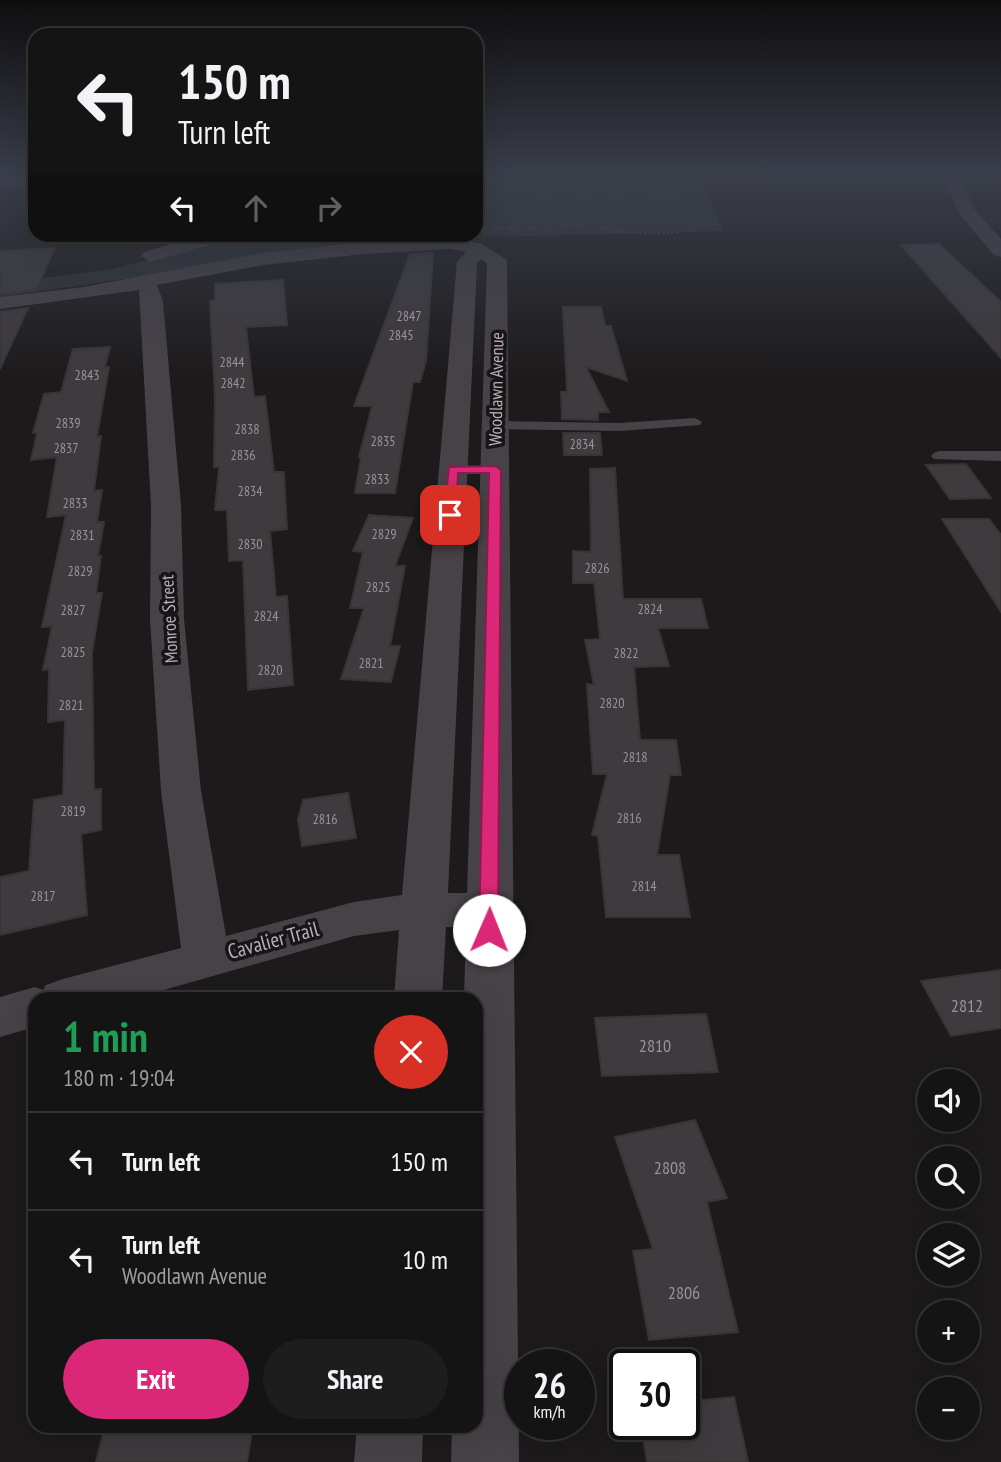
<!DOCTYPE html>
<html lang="en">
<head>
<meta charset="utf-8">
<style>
	body { margin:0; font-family:"PT Sans Narrow",sans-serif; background:#1e1d1d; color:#f1f3f6; height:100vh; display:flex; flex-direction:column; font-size:26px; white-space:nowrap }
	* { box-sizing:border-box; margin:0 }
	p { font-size:23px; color:#9d9ea0 }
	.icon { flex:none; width:38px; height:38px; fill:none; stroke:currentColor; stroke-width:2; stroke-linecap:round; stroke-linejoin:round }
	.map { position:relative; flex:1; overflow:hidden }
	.side { position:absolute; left:28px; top:992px; width:455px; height:441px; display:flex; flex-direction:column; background:#151414; border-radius:21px; box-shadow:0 7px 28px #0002,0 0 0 2px #343334 }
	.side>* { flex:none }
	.top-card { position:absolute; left:28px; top:28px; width:455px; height:214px; border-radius:21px; box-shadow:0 7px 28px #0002,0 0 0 2px #343334; background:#151414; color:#f1f3f6; overflow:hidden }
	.buttons { position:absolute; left:917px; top:1069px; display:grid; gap:14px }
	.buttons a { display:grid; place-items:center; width:63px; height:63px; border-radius:50%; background:#151414; box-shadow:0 7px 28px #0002,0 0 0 2px #343334; font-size:35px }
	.speed { position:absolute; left:504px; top:1349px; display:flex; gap:14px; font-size:35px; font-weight:700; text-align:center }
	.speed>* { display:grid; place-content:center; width:91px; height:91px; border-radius:50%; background:#151414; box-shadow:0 7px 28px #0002,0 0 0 2px #343334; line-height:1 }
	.speed small { font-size:18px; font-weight:400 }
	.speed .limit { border:4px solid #111; border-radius:10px; background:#fff; color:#111 }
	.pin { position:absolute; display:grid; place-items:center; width:60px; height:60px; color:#fff; margin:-30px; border-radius:14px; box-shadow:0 4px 10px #0006 }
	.me { position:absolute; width:77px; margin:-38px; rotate:1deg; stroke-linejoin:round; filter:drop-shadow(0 0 5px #0008) }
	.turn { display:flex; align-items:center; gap:24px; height:147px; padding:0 35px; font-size:32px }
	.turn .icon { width:91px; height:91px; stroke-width:2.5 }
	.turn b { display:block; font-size:49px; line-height:60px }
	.lanes { display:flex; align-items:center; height:66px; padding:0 35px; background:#0003; justify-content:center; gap:35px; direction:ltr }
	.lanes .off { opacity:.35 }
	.round { display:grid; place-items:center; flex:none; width:74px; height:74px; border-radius:37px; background:#1e1d1d }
	.summary { display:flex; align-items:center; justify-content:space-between; height:119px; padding:0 35px }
	h1 { font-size:42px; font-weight:700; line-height:52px; color:#1e9e55 }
	.action { display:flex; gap:14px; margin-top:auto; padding:14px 35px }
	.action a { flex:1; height:80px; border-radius:42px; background:#db2777; color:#fff; font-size:28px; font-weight:700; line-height:80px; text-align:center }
	.action a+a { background:#1e1d1d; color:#f1f3f6 }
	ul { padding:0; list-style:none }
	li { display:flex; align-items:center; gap:21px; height:98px; padding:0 35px; border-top:2px solid #343334 }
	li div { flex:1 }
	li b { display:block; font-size:26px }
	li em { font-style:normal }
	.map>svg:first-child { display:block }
</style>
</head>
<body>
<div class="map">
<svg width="1001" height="1462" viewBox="0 0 1001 1462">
	<rect width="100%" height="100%" fill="#1c1a1b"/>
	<g fill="#2a3032">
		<path d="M557 174H697L724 231 483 237 476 178Z"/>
		<path d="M476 227 479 228 480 238 388 241 0 297V284L112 269 244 235 476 234Z"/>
	</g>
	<g fill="#3e3a3d" stroke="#373436" stroke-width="2">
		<path d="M939 244 1001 302V358L901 245Z"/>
		<path d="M55 248 36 290 0 294V251Z"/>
		<path d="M433 253 426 361 420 382H413L395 493H355L361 457H359L372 406H354L410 254Z"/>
		<path d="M283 280 287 325 246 327 254 397 265 396 274 472H284L287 529 270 531 276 597 287 596 293 685 248 690 243 560 229 561 227 510H215L219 467H214L215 398 210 301H215V284Z"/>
		<path d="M563 307H601L605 326H611L627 381 586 367 609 412H598V420L562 419 561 392H567Z"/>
		<path d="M28 308 0 369V312Z"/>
		<path d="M110 347 105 367H109L97 437 101 436 94 491 102 490 97 522H104L98 556H101L96 593H102L92 653 94 790 101 789V830L81 834 87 915 0 935V877L29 871 34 800 63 795 65 720 48 722 49 669 43 670 52 626 42 627 66 515 47 517 57 457 31 460 37 433H33L44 394 61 392 73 349Z"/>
		<path d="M563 433H600L602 455H564Z"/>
		<path d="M966 464 991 498 950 499 926 465Z"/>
		<path d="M615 468 623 599H701L708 628H658L669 666 634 667 640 740H676L681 775H670L657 855H679L690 917H606L598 836 592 835 607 774H593L587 684 594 685 585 640 600 639 594 583H573V551L591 552 590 469Z"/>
		<path d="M369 515 413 518 395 566H405L390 646H400L391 682 341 679 364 608H350L363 552 353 551Z"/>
		<path d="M942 519H989L1001 535V612Z"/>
		<path d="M348 793 356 838 302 846 298 820 303 800Z"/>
		<path d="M1001 970V1028L951 1036 921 981Z"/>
		<path d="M706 1014 718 1072 602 1076 595 1018Z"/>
		<path d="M695 1120 727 1198 707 1202 738 1332 649 1340 633 1251 653 1249 615 1137Z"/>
		<path d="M734 1397 748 1462H647L641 1424H684V1402Z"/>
		<path d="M105 1426H253L247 1462H96Z"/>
	</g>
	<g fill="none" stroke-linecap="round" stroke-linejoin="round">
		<g stroke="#4c454c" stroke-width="2" stroke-dasharray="2 2.5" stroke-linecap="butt">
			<path d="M476 177 492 186 533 193H651L672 198 700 223C665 245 615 227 576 226 548 225 522 231 494 227"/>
			<path d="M476 213 505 193 496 188"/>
		</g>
		<g fill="#474247" fill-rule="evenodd">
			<path d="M695 418 702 422 700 425 620 431 496 429 489 425 496 421 620 423Z"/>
			<path d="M939 451H1001V461L934 459 931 456 934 453Z"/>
		</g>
		<g fill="#474247" fill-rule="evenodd">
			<path d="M943 174H959L975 210 1001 239V257L994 255 958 212Z"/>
			<path d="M35 176V186L0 188V178Z"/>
			<path d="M205 234H236L234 238 151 262 141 256 144 252Z"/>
			<path d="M451 237 482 244 507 260 519 1462H451L452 1426H476V999H464L466 927H446L442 999H394L399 930 354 936 132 999H35V1027L0 1037V997L35 987 43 990 46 985 63 979 181 948 161 791 150 619 151 506 139 290 0 309V297L84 287 263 253 364 242ZM451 249 466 252 457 262 402 895 354 902 226 936 201 791 184 619 181 506 163 301 157 285 263 265 364 254ZM481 259 487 263 467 893H448L477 263Z"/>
			<path d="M357 1426H423L422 1462H354Z"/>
		</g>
	</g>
	<linearGradient id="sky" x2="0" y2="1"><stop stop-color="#0f0e0f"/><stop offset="0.46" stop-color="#3a3e4a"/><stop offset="1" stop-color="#3a3e4a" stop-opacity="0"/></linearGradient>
	<rect width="1001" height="379" fill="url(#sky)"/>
	<path fill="#db2777" stroke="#8e194d" stroke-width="2" d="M495 466 501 470 498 930 495 935 489 937 482 935 479 930 489 473H458L456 515 450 519 444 515 449 467Z"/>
	<g text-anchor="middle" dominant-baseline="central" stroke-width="7" stroke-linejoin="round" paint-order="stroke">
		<g font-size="14" fill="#9b919b">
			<text x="409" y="316">2847</text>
			<text x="401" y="335">2845</text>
			<text x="232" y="362">2844</text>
			<text x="87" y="375">2843</text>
			<text x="233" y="383">2842</text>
			<text x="68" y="423">2839</text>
			<text x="247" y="429">2838</text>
			<text x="383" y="441">2835</text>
			<text x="582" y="444">2834</text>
			<text x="66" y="448">2837</text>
			<text x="243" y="455">2836</text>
			<text x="377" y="479">2833</text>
			<text x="250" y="491">2834</text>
			<text x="75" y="503">2833</text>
			<text x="384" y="534">2829</text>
			<text x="82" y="535">2831</text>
			<text x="250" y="544">2830</text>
			<text x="597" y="568">2826</text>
			<text x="80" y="571">2829</text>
			<text x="378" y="587">2825</text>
			<text x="650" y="609">2824</text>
			<text x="73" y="610">2827</text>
			<text x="266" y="616">2824</text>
			<text x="73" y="652">2825</text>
			<text x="626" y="653">2822</text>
			<text x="371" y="663">2821</text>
			<text x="270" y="670">2820</text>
			<text x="612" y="703">2820</text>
			<text x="71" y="705">2821</text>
			<text x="635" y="757">2818</text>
			<text x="73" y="811">2819</text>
			<text x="629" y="818">2816</text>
			<text x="325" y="819">2816</text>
			<text x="644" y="886">2814</text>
			<text x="43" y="896">2817</text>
		</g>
		<g font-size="18" fill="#baaeba" stroke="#171516">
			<text transform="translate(496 389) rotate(-89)">Woodlawn Avenue</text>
			<text transform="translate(169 619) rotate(-93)">Monroe Street</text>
		</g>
		<g font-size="18" fill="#9b919b">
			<text x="967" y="1005">2812</text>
			<text x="655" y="1045">2810</text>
			<text x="670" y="1167">2808</text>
			<text x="684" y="1292">2806</text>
		</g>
		<g font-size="21" fill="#baaeba" stroke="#171516">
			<text transform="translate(273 940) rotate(-15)">Cavalier Trail</text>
		</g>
	</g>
</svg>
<div class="buttons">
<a><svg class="icon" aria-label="sound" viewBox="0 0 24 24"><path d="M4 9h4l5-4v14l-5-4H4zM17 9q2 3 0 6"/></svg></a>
<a><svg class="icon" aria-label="search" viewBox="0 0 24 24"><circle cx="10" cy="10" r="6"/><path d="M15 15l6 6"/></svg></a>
<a><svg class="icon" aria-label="layers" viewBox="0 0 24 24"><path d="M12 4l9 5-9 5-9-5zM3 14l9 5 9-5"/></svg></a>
<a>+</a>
<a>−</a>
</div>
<div class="speed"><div>26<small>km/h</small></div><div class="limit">30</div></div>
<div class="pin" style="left:450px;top:515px;background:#d93025"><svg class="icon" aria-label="arrive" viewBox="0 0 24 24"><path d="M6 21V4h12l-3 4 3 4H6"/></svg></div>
<svg class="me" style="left:489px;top:930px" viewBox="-20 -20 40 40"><circle r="19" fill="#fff"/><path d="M0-13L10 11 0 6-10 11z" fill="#db2777"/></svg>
<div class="top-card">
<div class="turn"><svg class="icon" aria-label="left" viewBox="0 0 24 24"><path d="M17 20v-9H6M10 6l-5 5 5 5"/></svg><div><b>150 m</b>Turn left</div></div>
<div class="lanes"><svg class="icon" aria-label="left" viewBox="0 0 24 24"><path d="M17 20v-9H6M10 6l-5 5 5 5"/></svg><svg class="icon off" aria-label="ahead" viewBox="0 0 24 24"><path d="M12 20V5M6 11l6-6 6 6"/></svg><svg class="icon off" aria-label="right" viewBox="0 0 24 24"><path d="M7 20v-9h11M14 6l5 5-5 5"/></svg></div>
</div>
<section class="side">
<div class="summary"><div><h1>1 min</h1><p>180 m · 19:04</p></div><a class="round" style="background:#d93025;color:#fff"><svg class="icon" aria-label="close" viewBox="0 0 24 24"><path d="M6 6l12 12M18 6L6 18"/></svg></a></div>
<ul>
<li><svg class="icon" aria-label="left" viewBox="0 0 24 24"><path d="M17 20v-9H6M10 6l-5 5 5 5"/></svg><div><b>Turn left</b></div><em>150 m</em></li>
<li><svg class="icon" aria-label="left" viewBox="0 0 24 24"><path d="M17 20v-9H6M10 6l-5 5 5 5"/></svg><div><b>Turn left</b><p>Woodlawn Avenue</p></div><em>10 m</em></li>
</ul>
<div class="action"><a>Exit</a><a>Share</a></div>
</section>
</div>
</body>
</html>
